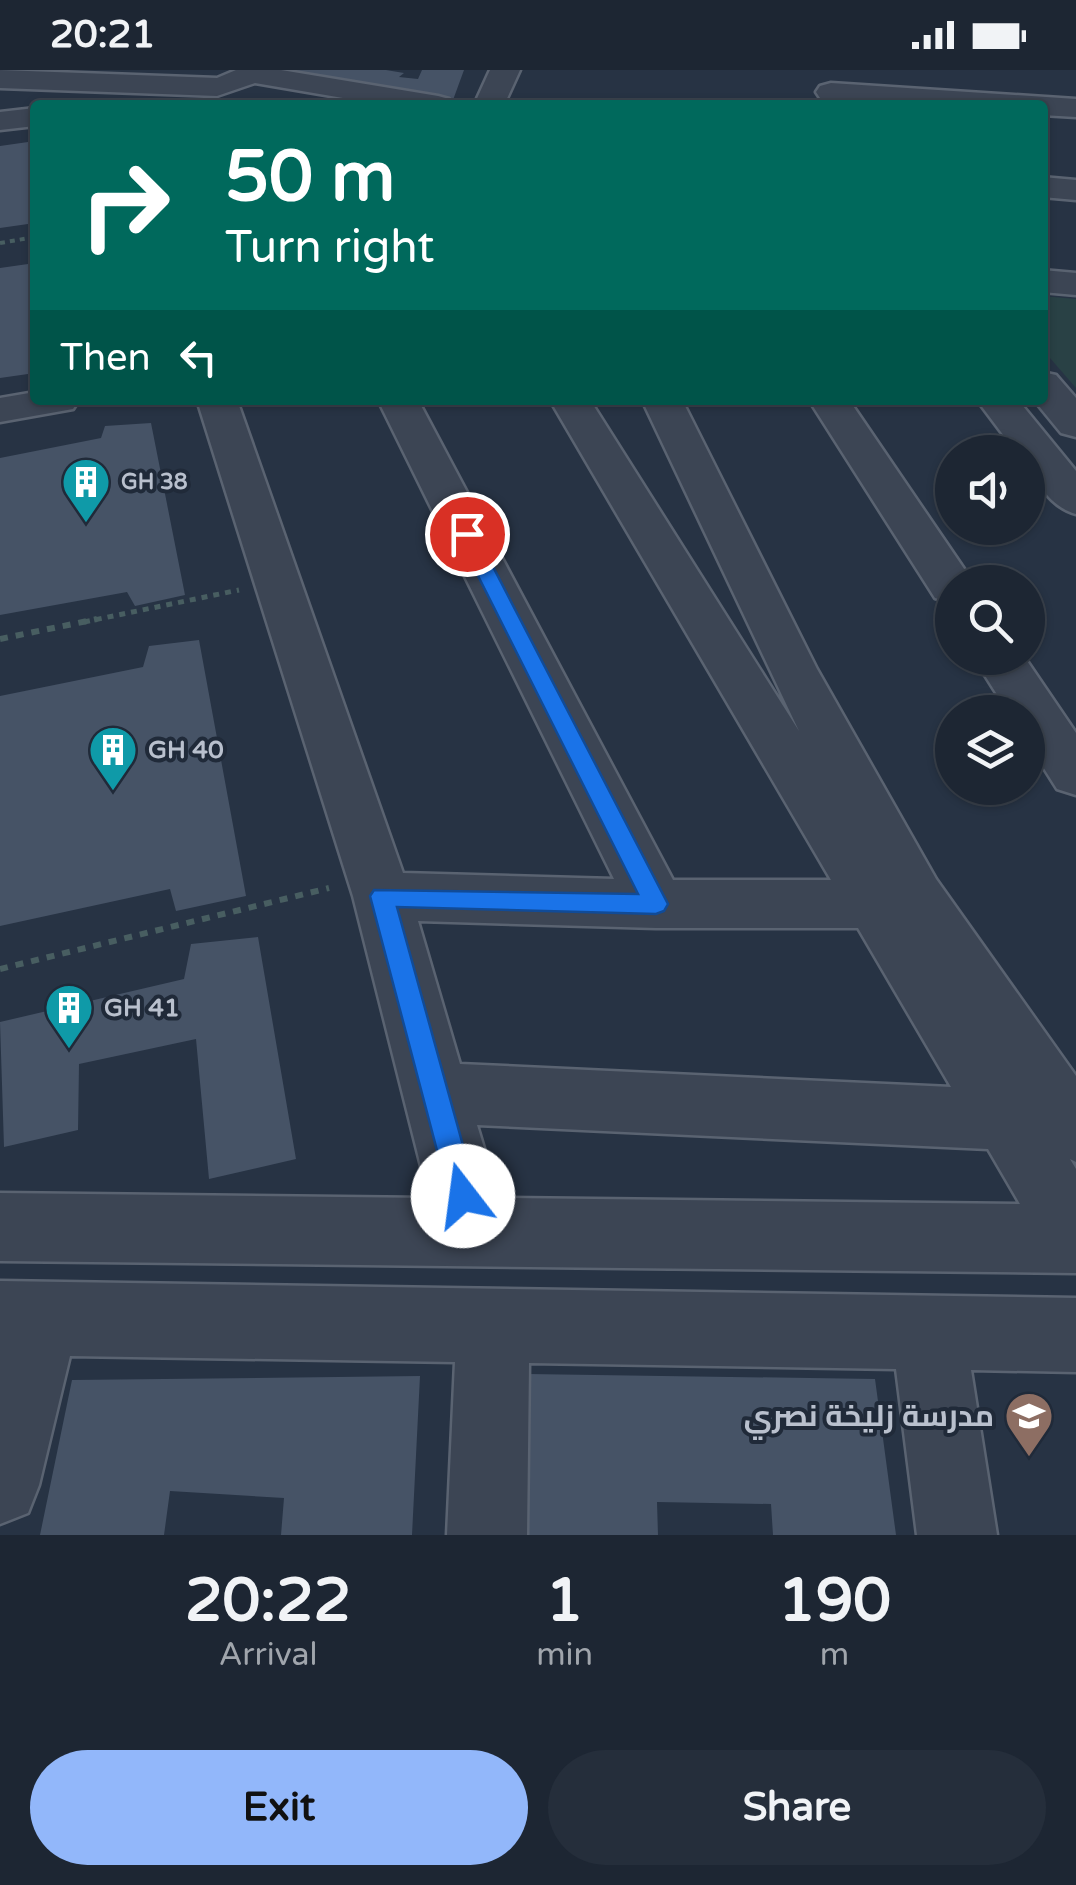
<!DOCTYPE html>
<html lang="en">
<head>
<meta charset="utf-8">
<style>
	body { margin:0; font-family:"Varela Round",Cairo,sans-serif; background:#252e3b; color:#f1f3f6; height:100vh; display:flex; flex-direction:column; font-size:38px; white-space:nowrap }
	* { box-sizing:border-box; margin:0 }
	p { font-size:32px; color:#a0a5ac }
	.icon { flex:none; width:55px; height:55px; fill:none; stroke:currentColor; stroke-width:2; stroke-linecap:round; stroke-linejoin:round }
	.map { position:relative; height:1465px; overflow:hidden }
	.sheet { display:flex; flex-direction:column; background:#1d2633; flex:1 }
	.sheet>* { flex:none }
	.guide { position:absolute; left:30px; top:30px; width:1018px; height:305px; border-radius:10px; box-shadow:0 2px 8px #0004,0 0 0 2px #3b434e; background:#00695c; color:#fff; overflow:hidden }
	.controls { position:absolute; left:935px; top:365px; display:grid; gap:20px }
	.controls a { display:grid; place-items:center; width:110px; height:110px; border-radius:50%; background:#1d2633; box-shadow:0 2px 8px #0004,0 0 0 2px #3b434e; font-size:50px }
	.pin { position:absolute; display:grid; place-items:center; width:85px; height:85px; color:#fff; margin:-42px; border:5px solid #fff; border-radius:50%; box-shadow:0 2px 10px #0007 }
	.me { position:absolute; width:110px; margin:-55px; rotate:345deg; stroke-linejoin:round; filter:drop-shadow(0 0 8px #0008) }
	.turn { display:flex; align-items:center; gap:35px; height:210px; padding:0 30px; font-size:45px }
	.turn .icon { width:130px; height:130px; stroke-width:2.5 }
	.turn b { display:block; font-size:70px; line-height:85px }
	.then { display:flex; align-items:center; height:95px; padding:0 30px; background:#0003; gap:20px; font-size:38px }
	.eta { display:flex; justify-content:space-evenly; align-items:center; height:170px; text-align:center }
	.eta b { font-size:60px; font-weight:700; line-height:70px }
	.action { display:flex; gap:20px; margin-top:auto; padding:20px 30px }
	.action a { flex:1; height:115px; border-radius:60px; background:#92b7fa; color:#111; font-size:40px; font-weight:700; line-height:115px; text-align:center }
	.action a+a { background:#252e3b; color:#f1f3f6 }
	.status { display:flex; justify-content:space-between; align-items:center; height:70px; padding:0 50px; background:#1d2633; direction:ltr }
	.status svg { height:28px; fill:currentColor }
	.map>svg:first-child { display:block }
</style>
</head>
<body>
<div class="status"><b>20:21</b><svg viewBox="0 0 49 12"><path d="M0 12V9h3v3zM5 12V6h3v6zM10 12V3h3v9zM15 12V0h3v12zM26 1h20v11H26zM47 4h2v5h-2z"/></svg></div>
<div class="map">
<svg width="1076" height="1465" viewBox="0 0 1076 1465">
	<rect width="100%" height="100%" fill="#273344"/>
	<path fill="#294145" d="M1042 226 1076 229V318L1043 280Z"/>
	<g fill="#465366">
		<path d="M275 0H386L404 3 399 7 418 9 422 0H464L453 30Z"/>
		<path d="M35 71V153L0 158V76Z"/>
		<path d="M35 193V303L0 308V198Z"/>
		<path d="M151 353 185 525 135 536 127 522 0 545V388L101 368 105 356Z"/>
		<path d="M199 570 246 826 176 841 170 819 0 856V626L143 597 149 576Z"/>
		<path d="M258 867 296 1089 209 1109 196 969 79 994 78 1060 4 1077 0 952 184 909 191 874Z"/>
		<path d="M528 1304 875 1309 896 1465H773L771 1434 657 1432 658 1465H526Z"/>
		<path d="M420 1306 412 1465H281L284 1428 170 1421 164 1465H40L72 1310Z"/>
	</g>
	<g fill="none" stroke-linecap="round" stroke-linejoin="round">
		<g stroke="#5a6371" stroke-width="5">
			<g id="minor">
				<path d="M0 0 217 8 236 0H281L438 26 449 29 453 35H384L255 13 217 26 0 18Z"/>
				<path d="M490 0H520L504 35H474Z"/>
				<path d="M831 13 1076 29V47L1042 45V35H890L820 28 816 22 820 16Z"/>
				<path d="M35 38V56L0 60V42Z"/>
				<path d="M1042 107 1076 110V130L1042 127Z"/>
				<path d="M1042 200 1076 203V225L1042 222Z"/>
				<path d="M1042 302 1056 305 1076 328V367L1061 363 1034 330H1042Z"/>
				<path d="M35 322V330H79L73 339 0 352V328Z"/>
				<path d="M197 330H237L403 803 614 809 378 330H418L673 810H831L550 330H590L799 661 642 330H682L817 599 936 809 1076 1006V1092L1070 1089 1076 1099V1203L0 1191V1123L429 1128 353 826ZM418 851 656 858H858L951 1017 460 994ZM477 1055 988 1079 1020 1134 499 1128Z"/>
				<path d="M809 330H849L973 512H952V533L935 528Z"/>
				<path d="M977 330H1018L1076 401V444C1052 438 1028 407 1028 382H1016Z"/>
				<path d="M974 588H1025L1076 663V725L1057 719 1028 673V642H1008Z"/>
				<path d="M0 1211 1076 1228V1302L971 1300 997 1465H917L896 1299 529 1293 527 1465H447L455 1292 70 1286 39 1415 28 1443 0 1454Z"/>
			</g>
		</g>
		<path stroke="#485e61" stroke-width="4" stroke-dasharray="5 5" stroke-linecap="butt" d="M0 173 35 167"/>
		<path stroke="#485e61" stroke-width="5" stroke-dasharray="6 6" stroke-linecap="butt" d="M84 552 239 520"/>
		<g stroke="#485e61" stroke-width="6" stroke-dasharray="8 8" stroke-linecap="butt">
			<path d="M0 569 97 549"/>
			<path d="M0 899 329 818"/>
		</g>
		<use href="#minor" fill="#3c4554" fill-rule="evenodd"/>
	</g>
	<path fill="#1a73e8" stroke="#114b97" stroke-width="2.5" d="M467 459 476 464 668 834 664 841 656 844 397 837 477 1126 473 1135 463 1139 453 1135 449 1126 370 826 374 820 638 824 457 464Z"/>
	<defs>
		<g id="building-pin" transform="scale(2.5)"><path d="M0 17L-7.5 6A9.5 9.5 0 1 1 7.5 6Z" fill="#0f9aa8" stroke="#202a39"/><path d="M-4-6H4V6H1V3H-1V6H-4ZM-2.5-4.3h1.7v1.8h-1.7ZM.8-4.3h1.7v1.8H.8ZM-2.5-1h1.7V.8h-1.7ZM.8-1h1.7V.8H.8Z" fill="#fff"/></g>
		<g id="school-pin" transform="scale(2.5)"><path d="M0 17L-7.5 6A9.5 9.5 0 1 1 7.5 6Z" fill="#8d6e63" stroke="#202a39"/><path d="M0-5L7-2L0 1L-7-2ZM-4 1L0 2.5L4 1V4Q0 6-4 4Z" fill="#fff"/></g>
	</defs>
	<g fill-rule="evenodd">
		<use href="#building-pin" x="86" y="412"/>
		<use href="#building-pin" x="113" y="680"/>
		<use href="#building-pin" x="69" y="938"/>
		<use href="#school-pin" x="1029" y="1346"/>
	</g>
	<g text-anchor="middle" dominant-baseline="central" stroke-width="8" stroke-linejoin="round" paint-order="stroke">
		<g font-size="22" font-weight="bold" fill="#b9c0cd" stroke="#202a39" text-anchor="start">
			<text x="121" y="412">GH 38</text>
		</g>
		<g font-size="25" font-weight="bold" fill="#b9c0cd" stroke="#202a39" text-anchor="start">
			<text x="148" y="680">GH 40</text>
			<text x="104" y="938">GH 41</text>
		</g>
		<g font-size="30" font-weight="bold" fill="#b9c0cd" stroke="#202a39" text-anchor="end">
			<text x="994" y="1346">مدرسة زليخة نصري</text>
		</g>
	</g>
</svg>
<div class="controls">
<a><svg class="icon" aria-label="sound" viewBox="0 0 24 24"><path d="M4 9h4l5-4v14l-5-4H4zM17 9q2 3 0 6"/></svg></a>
<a><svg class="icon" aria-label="search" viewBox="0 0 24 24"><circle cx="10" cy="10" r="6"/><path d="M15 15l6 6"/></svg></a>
<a><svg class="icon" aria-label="layers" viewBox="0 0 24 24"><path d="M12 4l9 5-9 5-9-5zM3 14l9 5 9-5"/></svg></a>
</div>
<div class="pin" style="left:467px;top:464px;background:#d93025"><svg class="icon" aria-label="arrive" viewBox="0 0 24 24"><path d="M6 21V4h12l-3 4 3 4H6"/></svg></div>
<svg class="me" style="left:463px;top:1126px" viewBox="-20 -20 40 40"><circle r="19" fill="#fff"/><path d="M0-13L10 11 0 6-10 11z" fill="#1a73e8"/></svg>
<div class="guide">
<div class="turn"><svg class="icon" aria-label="right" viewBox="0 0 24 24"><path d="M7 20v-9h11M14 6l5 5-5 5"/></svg><div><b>50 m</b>Turn right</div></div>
<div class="then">Then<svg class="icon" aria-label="left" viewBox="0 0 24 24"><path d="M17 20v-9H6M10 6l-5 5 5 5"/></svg></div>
</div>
</div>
<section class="sheet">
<div class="eta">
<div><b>20:22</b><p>Arrival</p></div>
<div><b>1</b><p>min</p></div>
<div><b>190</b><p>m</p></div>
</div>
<div class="action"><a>Exit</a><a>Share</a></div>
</section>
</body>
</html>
